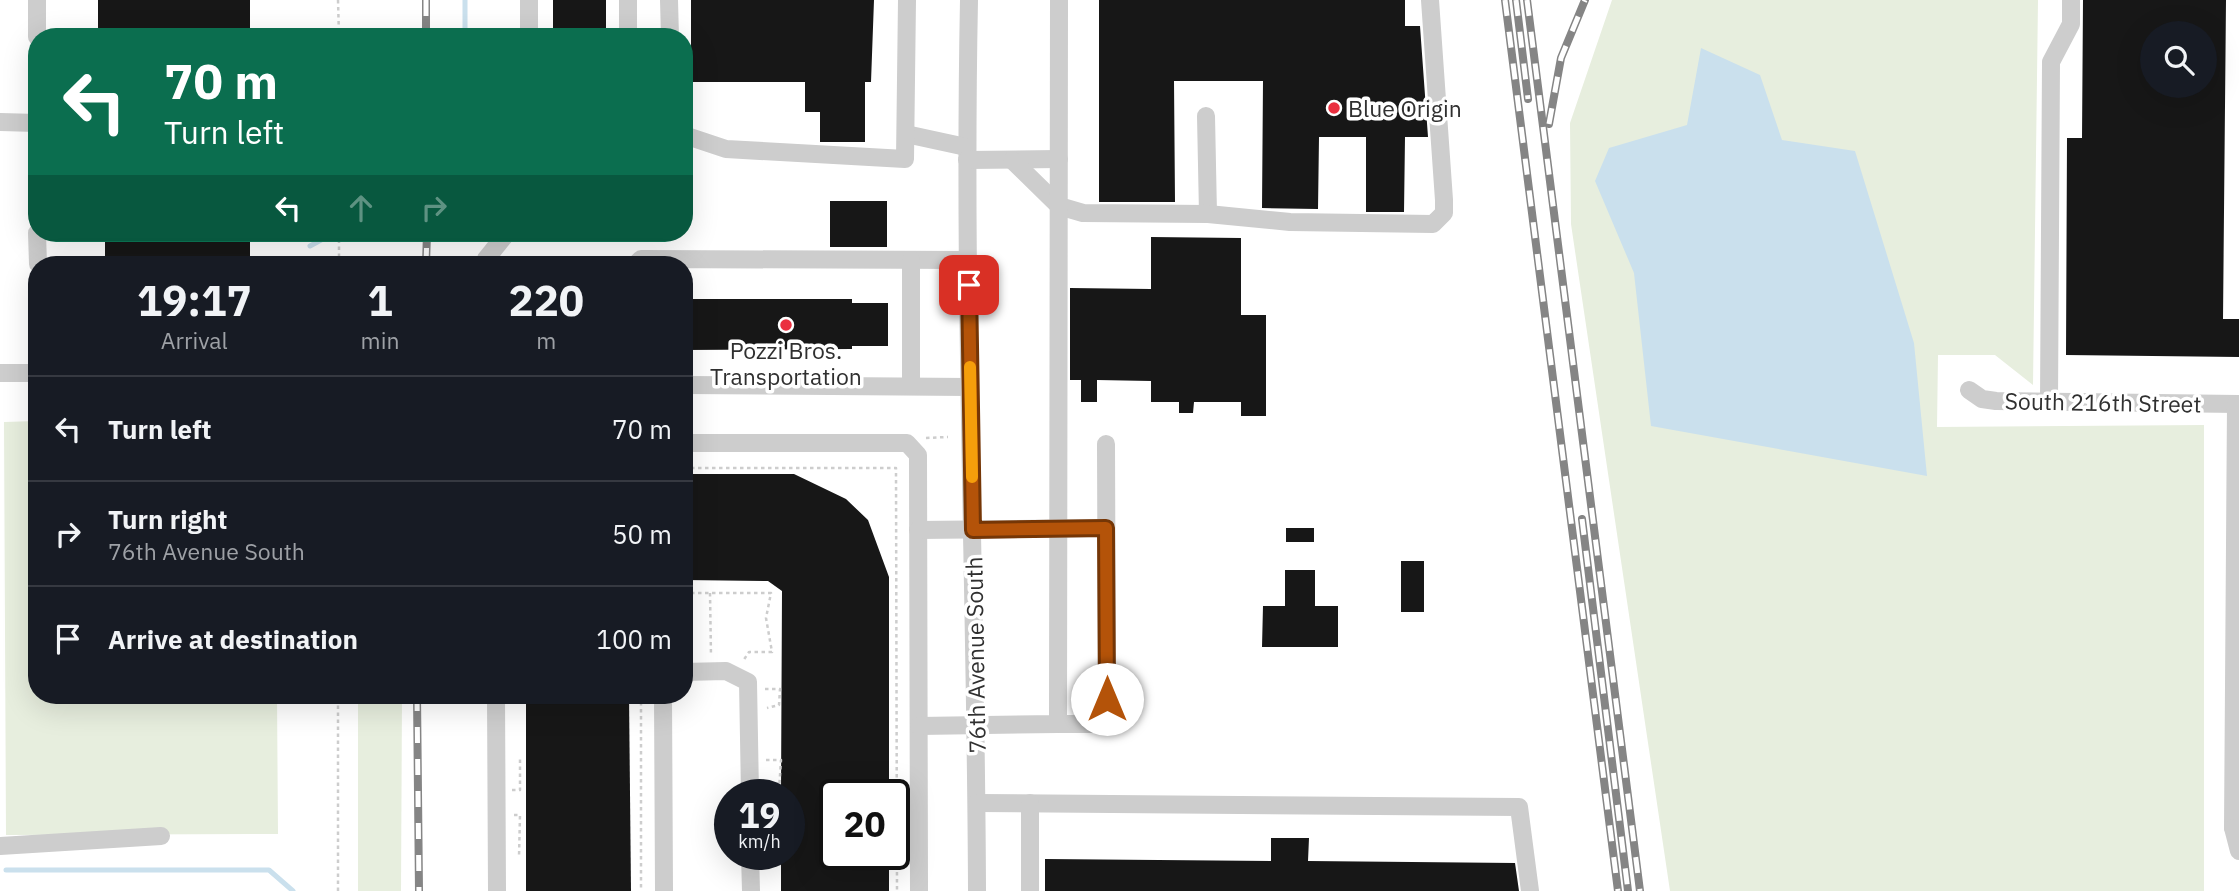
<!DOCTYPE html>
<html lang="en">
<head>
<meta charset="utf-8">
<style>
	body { margin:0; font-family:"IBM Plex Sans",sans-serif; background:#242831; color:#f1f3f6; height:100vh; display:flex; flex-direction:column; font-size:26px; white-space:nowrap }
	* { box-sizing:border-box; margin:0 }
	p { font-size:23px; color:#9ea1a6 }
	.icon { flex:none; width:38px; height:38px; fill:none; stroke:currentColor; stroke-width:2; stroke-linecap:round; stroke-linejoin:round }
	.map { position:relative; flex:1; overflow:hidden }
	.drawer { position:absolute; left:28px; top:256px; width:665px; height:448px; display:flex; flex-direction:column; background:#171b24; border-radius:28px; box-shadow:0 7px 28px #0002 }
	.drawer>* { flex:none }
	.guide { position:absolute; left:28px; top:28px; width:665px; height:214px; border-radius:28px; box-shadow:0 7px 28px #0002; background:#0b6e4f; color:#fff; overflow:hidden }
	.fabs { position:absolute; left:2140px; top:21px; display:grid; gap:14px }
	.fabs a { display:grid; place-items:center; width:77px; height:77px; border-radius:50%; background:#171b24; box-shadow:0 7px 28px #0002; font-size:35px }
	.speed { position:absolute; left:714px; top:779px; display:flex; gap:14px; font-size:35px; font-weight:700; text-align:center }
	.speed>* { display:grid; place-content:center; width:91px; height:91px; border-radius:50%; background:#171b24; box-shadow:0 7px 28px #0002; line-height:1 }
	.speed small { font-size:18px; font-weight:400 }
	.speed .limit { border:4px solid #111; border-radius:10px; background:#fff; color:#111 }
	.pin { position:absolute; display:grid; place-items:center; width:60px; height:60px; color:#fff; margin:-30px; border-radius:14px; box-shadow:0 4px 10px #0006 }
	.me { position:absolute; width:77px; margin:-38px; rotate:0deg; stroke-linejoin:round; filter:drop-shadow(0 0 5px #0008) }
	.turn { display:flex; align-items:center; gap:24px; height:147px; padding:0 21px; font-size:32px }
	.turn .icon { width:91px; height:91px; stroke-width:2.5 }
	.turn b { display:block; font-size:49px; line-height:60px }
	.lanes { display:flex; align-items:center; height:66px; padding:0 21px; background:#0003; justify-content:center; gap:35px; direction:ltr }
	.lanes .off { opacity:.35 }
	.eta { display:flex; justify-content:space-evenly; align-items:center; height:119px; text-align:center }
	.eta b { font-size:42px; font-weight:800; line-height:49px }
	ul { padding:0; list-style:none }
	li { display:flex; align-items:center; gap:21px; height:105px; padding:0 21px; border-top:2px solid #363941 }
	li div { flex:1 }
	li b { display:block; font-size:26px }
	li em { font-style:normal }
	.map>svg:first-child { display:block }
</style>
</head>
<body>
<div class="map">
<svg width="2239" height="891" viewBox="0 0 2239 891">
	<rect width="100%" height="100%" fill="#fff"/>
	<g fill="#e7eede">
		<path d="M1612 0H2038L2033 385 1995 355H1938L1937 427 2204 425V891H1670L1571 224 1570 123Z"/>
		<path d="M37 421V695H277L278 834 6 835 4 422Z"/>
		<path d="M358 695H402L401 891H358Z"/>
	</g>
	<path fill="#cae0ed" d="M1701 48 1760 75 1782 140 1855 151 1914 343 1927 476 1651 426 1634 273 1595 181 1609 148 1687 125Z"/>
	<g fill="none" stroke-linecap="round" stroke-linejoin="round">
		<g stroke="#cae0ed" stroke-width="5">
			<path d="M465 37V0"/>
			<path d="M310 246 334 233"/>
			<path d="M6 870H269L293 891"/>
		</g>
	</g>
	<g fill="#171717" fill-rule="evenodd">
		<rect x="98" y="0" width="152" height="37"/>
		<rect x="553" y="0" width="53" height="37"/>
		<path d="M691 0H874L871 82H865V142H820V112H805V82H691Z"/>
		<path d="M1099 0H1405V26H1420L1428 137H1405L1404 212H1366V137H1319L1318 209 1262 208 1263 81H1174L1175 202H1099Z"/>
		<path d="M2083 0H2226L2223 319H2239V357L2066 355 2067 138H2082ZM2152 33H2205V86H2152Z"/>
		<rect x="830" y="201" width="57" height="46"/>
		<rect x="105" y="233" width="145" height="31"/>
		<path d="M1151 237 1241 238V315H1266V416H1241V402H1194L1193 413H1179V402H1151V381L1097 380V402H1081V380H1070V288L1151 289Z"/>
		<path d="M684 299H852V303H888V346H852V349L684 350Z"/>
		<path d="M684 474H794L846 499 868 520 889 577V794H835V854H889V891H781V854H789V794H781L782 591 768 581 684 580Z"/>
		<rect x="1286" y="528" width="28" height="14"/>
		<rect x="1401" y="561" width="23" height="51"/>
		<path d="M1285 570H1315V606H1338V647H1262L1263 606H1285Z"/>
		<path d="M526 695H629L631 891H526Z"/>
		<path d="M1271 838H1309L1308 861 1515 863 1519 891H1045V859L1271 861Z"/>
	</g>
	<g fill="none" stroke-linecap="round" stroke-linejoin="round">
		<g stroke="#cdcdcd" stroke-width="2.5" stroke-dasharray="3.5 3.5" stroke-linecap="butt">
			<path d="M338 0 339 37"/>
			<path d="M339 264V233"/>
			<path d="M926 438 948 437"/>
			<path d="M684 468H896L897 891"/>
			<path d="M684 593H771L766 618 772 652H749L743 661"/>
			<path d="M710 593 711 656"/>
			<path d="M765 689H780L779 705 767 708"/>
			<path d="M641 695V891"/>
			<path d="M523 703V695"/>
			<path d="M766 760H781L779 790H767"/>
			<path d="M512 790H520V756"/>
			<path d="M514 815H520L519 857"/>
			<path d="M338 891V695"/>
		</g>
		<g stroke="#cdcdcd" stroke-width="18">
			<path d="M37 0V37"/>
			<path d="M529 0V37"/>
			<path d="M628 0V37"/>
			<path d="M669 0 670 37"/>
			<path d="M969 0C963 297 976 594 977 891"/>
			<path d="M1206 116 1208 214"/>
			<path d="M0 122 37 123"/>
			<path d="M906 134 966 147"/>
			<path d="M684 135 726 149 905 159 907 0"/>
			<path d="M967 160 1059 159"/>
			<path d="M1012 160 1059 206 1083 213 1208 214 1290 222 1433 224 1444 213V200L1430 0"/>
			<path d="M37 233 38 264"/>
			<path d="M486 259 507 233"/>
			<path d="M636 264 641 259 968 260"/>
			<path d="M0 373H37"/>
			<path d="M684 385 970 387"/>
			<path d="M911 386V260"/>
			<path d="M1969 390 1982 399 1996 401 2239 404"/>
			<path d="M2049 402 2051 62 2071 24V0"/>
			<path d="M2236 404 2233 828H2239"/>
			<path d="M684 443H907L918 455 919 891"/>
			<path d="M918 530 1106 528"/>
			<path d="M684 672 726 671 748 682 750 794"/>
			<path d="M496 695 497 891"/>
			<path d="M663 695 664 891"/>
			<path d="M1058 724H1107L1106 444"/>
			<path d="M919 726 1058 724 1059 0"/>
			<path d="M977 803 1519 807 1530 891"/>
			<path d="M2233 828 2239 851"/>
			<path d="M0 846 161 836"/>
			<path d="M750 854 751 891"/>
			<path d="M1030 891V803"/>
		</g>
		<g stroke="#858585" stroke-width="8">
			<g id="rail">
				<path d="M426 0V37"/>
				<path d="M1505 0 1618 891"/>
				<path d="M1516 0 1528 99"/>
				<path d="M1527 0 1640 891"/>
				<path d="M1549 124 1561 58 1585 0"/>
				<path d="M426 264 427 233"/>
				<path d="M1582 519 1628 891"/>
				<path d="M417 695 419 891"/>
			</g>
		</g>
		<use href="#rail" stroke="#fff" stroke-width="5" stroke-dasharray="16" stroke-linecap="butt"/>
	</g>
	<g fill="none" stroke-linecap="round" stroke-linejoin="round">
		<g stroke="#753606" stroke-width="18">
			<path id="route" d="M969 285 973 530 1106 528 1107 699"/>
		</g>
		<use href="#route" stroke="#b45309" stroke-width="12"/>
		<path stroke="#f59e0b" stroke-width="12" d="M970 367 972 477"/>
	</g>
	<g fill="#ea3040" stroke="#fff" stroke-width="2.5">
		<circle cx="1334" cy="108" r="7"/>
		<circle cx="786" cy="325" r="7"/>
	</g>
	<g text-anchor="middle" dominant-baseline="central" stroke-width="7" stroke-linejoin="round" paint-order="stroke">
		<g font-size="23" fill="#303030" stroke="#fff" text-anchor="start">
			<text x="1348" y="108">Blue Origin</text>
			<text x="786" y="350" text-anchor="middle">Pozzi Bros.<tspan x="786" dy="26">Transportation</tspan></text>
		</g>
		<g font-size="23" fill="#303030" stroke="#fff">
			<text transform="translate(2103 402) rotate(1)">South 216th Street</text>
			<text transform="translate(975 655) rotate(-91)">76th Avenue South</text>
		</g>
	</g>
</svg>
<div class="fabs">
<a><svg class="icon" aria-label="search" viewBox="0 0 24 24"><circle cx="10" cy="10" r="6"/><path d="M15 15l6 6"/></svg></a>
</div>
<div class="speed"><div>19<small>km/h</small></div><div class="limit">20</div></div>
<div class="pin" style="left:969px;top:285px;background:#d93025"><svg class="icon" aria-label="arrive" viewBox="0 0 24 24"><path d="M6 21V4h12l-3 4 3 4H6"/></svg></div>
<svg class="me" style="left:1107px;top:699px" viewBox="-20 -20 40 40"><circle r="19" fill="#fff"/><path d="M0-13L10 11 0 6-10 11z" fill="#b45309"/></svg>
<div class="guide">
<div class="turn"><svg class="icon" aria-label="left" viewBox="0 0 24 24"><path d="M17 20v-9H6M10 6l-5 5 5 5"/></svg><div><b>70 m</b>Turn left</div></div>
<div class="lanes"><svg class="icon" aria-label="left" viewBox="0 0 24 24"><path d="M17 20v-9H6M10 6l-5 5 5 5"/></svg><svg class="icon off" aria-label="ahead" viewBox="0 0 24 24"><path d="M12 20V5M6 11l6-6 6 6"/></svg><svg class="icon off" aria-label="right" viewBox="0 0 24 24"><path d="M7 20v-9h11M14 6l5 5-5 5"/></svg></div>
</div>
<section class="drawer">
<div class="eta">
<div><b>19:17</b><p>Arrival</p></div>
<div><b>1</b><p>min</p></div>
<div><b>220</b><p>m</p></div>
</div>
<ul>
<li><svg class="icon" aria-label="left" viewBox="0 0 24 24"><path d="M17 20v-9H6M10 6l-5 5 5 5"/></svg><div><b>Turn left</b></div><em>70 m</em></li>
<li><svg class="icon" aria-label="right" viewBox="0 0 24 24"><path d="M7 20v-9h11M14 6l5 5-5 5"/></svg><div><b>Turn right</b><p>76th Avenue South</p></div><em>50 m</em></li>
<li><svg class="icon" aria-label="arrive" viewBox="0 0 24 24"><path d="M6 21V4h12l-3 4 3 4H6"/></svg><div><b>Arrive at destination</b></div><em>100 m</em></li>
</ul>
</section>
</div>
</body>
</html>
